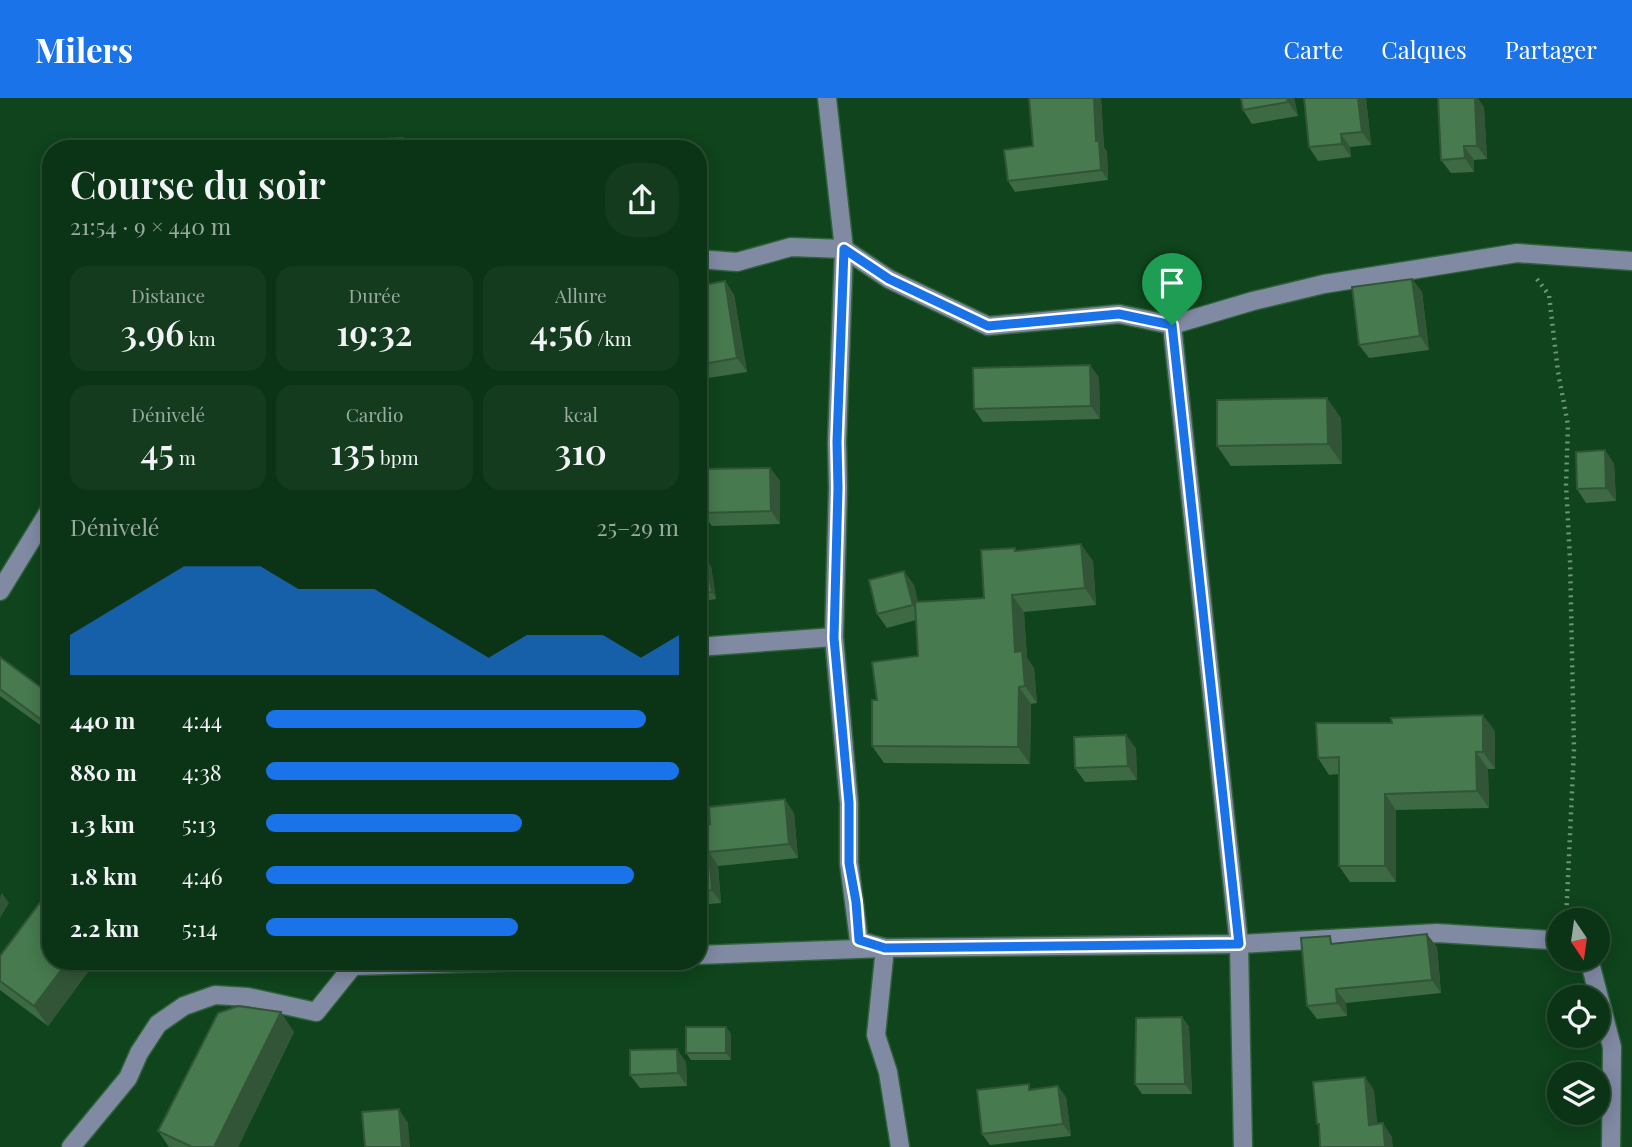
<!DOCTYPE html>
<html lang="fr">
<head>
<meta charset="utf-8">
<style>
	:root { --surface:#0b3315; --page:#143b1e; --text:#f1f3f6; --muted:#9aaaa0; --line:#2b4e34; --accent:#1a73e8 }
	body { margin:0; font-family:"Playfair Display",serif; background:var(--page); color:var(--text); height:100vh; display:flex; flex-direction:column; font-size:26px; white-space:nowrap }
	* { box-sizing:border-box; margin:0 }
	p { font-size:23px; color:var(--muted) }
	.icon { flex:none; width:38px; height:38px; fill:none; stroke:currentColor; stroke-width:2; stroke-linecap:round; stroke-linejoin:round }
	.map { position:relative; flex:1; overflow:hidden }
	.sheet { position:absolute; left:42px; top:42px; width:665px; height:830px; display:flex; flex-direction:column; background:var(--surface); border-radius:28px; box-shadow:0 4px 18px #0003,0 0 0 2px var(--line) }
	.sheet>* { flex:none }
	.needle { width:46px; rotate:167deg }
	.buttons { position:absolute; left:1547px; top:810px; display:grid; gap:14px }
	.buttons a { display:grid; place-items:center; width:63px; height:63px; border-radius:50%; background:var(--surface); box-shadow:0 4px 18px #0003,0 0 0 2px var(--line); font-size:35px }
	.pin { position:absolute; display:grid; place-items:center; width:60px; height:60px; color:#fff; margin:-72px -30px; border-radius:50% 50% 50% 0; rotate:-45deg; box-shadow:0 0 7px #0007 }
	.pin .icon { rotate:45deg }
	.round { display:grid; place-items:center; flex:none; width:74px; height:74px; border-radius:28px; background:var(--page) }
	.overview { display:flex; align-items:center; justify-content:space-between; height:119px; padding:0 28px }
	h1 { font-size:38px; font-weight:600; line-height:52px }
	.stats { display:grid; grid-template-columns:repeat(3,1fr); gap:10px; height:119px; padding:7px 28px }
	.stats div { display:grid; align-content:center; border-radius:18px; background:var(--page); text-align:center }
	.stats b { font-size:35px; font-weight:600 }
	.stats small { font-size:19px; font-weight:400 }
	.stats p { font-size:19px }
	.chart { height:196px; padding:14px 28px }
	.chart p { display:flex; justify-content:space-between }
	.chart svg { width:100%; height:126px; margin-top:7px; fill:var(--accent); opacity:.7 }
	ul { padding:0 28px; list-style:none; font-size:23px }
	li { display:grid; grid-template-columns:112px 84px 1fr; align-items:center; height:52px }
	li i { height:18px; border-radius:9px; background:var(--accent) }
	header { display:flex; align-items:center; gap:42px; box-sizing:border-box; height:98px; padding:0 35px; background:var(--accent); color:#fff }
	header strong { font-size:33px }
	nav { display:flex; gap:38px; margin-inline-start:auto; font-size:24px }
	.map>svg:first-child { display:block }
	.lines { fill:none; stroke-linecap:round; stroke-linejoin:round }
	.minor-casing { stroke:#30613b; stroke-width:21 }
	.path { stroke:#6d9675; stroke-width:4.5; stroke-dasharray:2 5; stroke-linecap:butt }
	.minor { stroke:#808aa3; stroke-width:18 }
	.wall { fill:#3d6943 }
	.shaded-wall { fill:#325537 }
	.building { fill:#477a4e; stroke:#325537; stroke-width:2 }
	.route-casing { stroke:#fff; stroke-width:14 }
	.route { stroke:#1a73e8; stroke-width:9 }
</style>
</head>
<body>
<header>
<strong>Milers</strong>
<nav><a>Carte</a><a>Calques</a><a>Partager</a></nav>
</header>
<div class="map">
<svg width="1632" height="1049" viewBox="0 0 1632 1049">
	<rect width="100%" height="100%" fill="#0f441c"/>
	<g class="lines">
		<g class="minor-casing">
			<g id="minor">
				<path d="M827,0L844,151L837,344L838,390L834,539L849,705V765L859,843L885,850L876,937L888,974L900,1049"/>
				<path d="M698,161L737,164L791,149L844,151L889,181L988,228L1119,216L1172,227L1253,203L1324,186L1517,155L1632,163"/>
				<path d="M1172,227L1239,846L1243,1049"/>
				<path d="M0,493L51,410"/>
				<path d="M698,549L834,539"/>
				<path d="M698,857L885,850L1239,846L1437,835L1550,842L1559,847"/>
				<path d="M1589,861L1612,949L1611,1049"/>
				<path d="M353,868L528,863"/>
				<path d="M71,1049L128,980L139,955L158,926L184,908L215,897L248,899L316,914L353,868"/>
			</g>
		</g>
		<path class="path" d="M1537,181L1549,197L1558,274L1568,327L1566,387L1570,461L1574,651L1566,822"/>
		<use href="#minor" class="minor"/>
	</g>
	<g class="wall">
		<path d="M1029,0H1101L1104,49L1107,54L1108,82L1015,94L1008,83L1033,48Z"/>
		<path d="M1294,0L1298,18L1252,26L1243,12Z"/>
		<path d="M1366,0L1371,47L1350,49L1351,59L1318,63L1309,49Z"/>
		<path d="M1484,9L1487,61L1474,62V74L1451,75L1441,62Z"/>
		<path d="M1412,181L1422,194L1429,252L1369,260L1359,247Z"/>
		<path d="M725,183L734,197L747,274L702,281L698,276V188Z"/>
		<path d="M1090,267L1099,280L1100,321L983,324L974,311Z"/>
		<path d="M1341,320L1342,366L1231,368L1217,348Z"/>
		<path d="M1605,352L1614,366L1616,403L1586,405L1577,391Z"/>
		<path d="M770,370L780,383V426L712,428L702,415Z"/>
		<path d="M1016,452L1093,463L1096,507L1024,514L1027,560L1034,570L1037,605L1031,606L1030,666L884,665L872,648L877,602L918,558L916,522L887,530L877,516L914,487L918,504L984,500Z"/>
		<path d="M698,462L711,468L716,501L698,504Z"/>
		<path d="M0,559L51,597V635L0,598Z"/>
		<path d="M1495,633V671H1488L1489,710L1396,712V784H1350L1339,768V676L1329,677L1318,660Z"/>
		<path d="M1126,637L1136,651L1137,682L1085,684L1075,670Z"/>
		<path d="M794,715L798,760L718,768L721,805L698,807V727Z"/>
		<path d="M1336,846L1437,849L1441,895L1346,905L1347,918L1317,921L1307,908Z"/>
		<path d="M0,858L51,863H96L48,928L0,892Z"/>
		<path d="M1182,919L1189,929L1192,996H1142L1135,986Z"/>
		<path d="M726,929L731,936V962H691L686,955Z"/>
		<path d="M294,934L238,1049H169L158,1033Z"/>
		<path d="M686,964L687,988L640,990L630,977Z"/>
		<path d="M1032,992L1066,999L1071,1038L990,1047L982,1036Z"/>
	</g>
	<g class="shaded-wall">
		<path d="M1094,0H1101L1104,49L1107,54L1108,82L1101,72L1096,43Z"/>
		<path d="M1287,0H1294L1298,18L1288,4Z"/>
		<path d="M1358,0H1366L1371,47L1362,34Z"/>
		<path d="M1475,0H1478L1484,9L1487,61L1477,48Z"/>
		<path d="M1341,36L1350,49L1351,59L1342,46Z"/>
		<path d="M403,40L411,51H403Z"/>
		<path d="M1464,48L1474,62V74L1465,60Z"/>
		<path d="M1412,181L1422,194L1429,252L1420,238Z"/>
		<path d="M725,183L734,197L747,274L737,260Z"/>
		<path d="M1090,267L1099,280L1100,321L1091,308Z"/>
		<path d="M1327,300L1341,320L1342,366L1328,346Z"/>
		<path d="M1605,352L1614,366L1616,403L1606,390Z"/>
		<path d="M770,370L780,383V426L771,413Z"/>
		<path d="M1081,446L1093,463L1096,507L1085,490Z"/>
		<path d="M706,461L711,468L716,501L712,494Z"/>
		<path d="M904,473L914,487L922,521L913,507Z"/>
		<path d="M1012,497L1024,514L1027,560L1034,570L1037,605L1025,588L1015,554Z"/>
		<path d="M1019,589L1031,606L1030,666L1018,649Z"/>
		<path d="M1483,617L1495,633V671L1483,654Z"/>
		<path d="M1126,637L1136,651L1137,682L1128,668Z"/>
		<path d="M1476,654L1488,671L1489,710L1477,693Z"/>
		<path d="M1385,696L1396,712V784L1385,768Z"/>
		<path d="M785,701L794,715L798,760L789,746Z"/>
		<path d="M709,754L718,768L721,805L712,792Z"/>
		<path d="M2,795L9,805L0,820V799Z"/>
		<path d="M1427,836L1437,849L1441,895L1432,882Z"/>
		<path d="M68,863H96L48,928L34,908Z"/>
		<path d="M1336,891L1346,905L1347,918L1337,905Z"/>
		<path d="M281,914L294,934L238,1049H214Z"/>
		<path d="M1182,919L1189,929L1192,996L1185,986Z"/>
		<path d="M726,929L731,936V962L726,955Z"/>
		<path d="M677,951L686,964L687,988L678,975Z"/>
		<path d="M1365,979L1374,992L1379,1040L1369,1027Z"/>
		<path d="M1058,988L1066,999L1071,1038L1063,1026Z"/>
		<path d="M399,1011L408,1025L410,1049H402Z"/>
		<path d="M1383,1025L1392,1039L1393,1049H1385Z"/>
	</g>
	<g class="building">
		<path d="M1029,0H1094L1096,43H1099L1101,72L1008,83L1004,52L1033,48Z"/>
		<path d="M1241,0H1287L1288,4L1243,12Z"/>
		<path d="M1304,0H1358L1362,34L1341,36L1342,46L1309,49Z"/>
		<path d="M1438,0H1475L1477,48H1464L1465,60L1441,62Z"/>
		<path d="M403,40V51H324V44Z"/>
		<path d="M1412,181L1420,238L1359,247L1352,189Z"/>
		<path d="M725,183L737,260L698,267V188Z"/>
		<path d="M1090,267L1091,308L974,311L973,270Z"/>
		<path d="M1327,300L1328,346L1217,348V302Z"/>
		<path d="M1605,352L1606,390L1577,391L1576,354Z"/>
		<path d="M770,370L771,413L702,415L701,371Z"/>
		<path d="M1081,446L1085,490L1012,497L1015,554L1022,553L1025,588L1019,589L1018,649L872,648V602H877L872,564L918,558L915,504L984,500L981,452L1015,450V453Z"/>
		<path d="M706,461L712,494L698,496V462Z"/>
		<path d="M904,473L913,507L877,516L869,482Z"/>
		<path d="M0,559L51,597V629L0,591Z"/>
		<path d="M1483,617V654H1476L1477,693L1385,696V768H1339V659L1318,660L1316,625H1392L1391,620Z"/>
		<path d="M1126,637L1128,668L1075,670L1074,639Z"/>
		<path d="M785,701L789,746L709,754L712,792L698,793V727L710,726L709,709Z"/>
		<path d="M48,794L51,795V863H68L34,908L0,883V858Z"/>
		<path d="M1427,836L1432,882L1336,891L1337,905L1307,908L1301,840L1330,838L1331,846Z"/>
		<path d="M238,908L281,914L214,1049H192L158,1033L218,915Z"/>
		<path d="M1182,919L1185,986H1135L1136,920Z"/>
		<rect x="686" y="929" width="40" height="26"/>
		<path d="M677,951L678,975L630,977V952Z"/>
		<path d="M1365,979L1369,1027L1383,1025L1385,1049H1320L1319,1026H1317L1313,984Z"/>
		<path d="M1029,986V992L1058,988L1063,1026L982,1036L977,992Z"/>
		<path d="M399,1011L402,1049H365L362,1014Z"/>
	</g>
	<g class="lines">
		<g class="route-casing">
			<path id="route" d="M844,151L889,181L988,228L1119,216L1172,227L1239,846L885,850L859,842L856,804L849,765V705L834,540L838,390L837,344Z"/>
		</g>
		<use href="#route" class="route"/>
	</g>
</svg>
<div class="buttons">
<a><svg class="needle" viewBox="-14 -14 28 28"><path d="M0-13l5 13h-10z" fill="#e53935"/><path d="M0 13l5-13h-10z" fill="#9aaaa0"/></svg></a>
<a><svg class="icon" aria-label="locate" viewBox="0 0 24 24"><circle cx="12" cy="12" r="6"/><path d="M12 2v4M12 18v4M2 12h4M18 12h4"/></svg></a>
<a><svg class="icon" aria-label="layers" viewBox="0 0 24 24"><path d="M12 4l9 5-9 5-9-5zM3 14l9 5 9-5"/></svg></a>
</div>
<div class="pin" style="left:1172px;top:227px;background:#1e9e55"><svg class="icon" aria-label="arrive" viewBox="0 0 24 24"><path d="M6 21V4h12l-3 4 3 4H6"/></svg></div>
<section class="sheet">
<div class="overview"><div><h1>Course du soir</h1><p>21:54 · 9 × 440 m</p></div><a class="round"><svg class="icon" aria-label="share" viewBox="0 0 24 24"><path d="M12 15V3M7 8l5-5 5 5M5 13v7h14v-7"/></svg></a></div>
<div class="stats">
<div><p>Distance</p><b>3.96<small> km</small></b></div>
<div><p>Durée</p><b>19:32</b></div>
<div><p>Allure</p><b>4:56<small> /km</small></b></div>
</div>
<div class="stats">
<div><p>Dénivelé</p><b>45<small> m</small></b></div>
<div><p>Cardio</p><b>135<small> bpm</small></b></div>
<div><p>kcal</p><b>310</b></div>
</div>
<div class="chart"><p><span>Dénivelé</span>25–29 m</p>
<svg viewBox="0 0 160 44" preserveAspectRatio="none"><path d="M0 44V30L10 22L20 14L30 6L40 6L50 6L60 14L70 14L80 14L90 22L100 30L110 38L120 30L130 30L140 30L150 38L160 30V44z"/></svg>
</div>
<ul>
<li><b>440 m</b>4:44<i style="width:92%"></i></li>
<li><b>880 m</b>4:38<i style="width:100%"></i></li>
<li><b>1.3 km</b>5:13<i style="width:62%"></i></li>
<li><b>1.8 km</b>4:46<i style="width:89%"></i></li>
<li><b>2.2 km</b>5:14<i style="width:61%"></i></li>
</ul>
</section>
</div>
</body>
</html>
